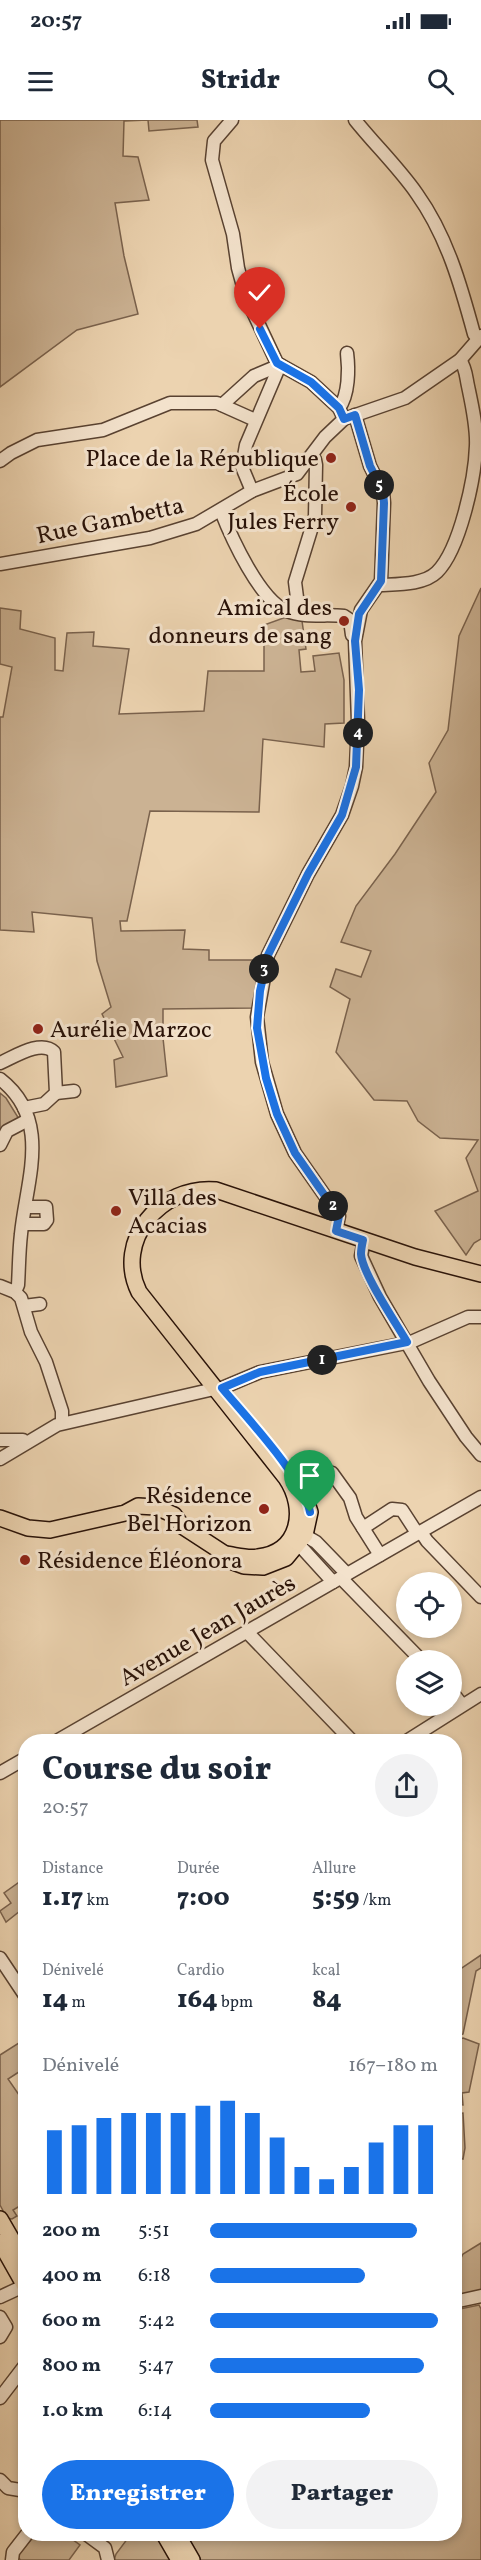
<!DOCTYPE html>
<html lang="fr">
<head>
<meta charset="utf-8">
<style>
	:root { --surface:#fff; --page:#f2f2f3; --text:#1f2937; --muted:#747a83; --accent:#1a73e8 }
	body { margin:0; font-family:Vollkorn,serif; background:var(--page); color:var(--text); height:100vh; display:flex; flex-direction:column; font-size:22px; white-space:nowrap }
	* { box-sizing:border-box; margin:0 }
	p { font-size:20px; color:var(--muted) }
	.icon { flex:none; width:33px; height:33px; fill:none; stroke:currentColor; stroke-width:2; stroke-linecap:round; stroke-linejoin:round }
	.map { position:relative; flex:1; overflow:hidden }
	.sheet { position:absolute; left:18px; top:1614px; width:444px; height:807px; display:flex; flex-direction:column; background:var(--surface); border-radius:24px; box-shadow:0 3px 9px #0003 }
	.sheet>* { flex:none }
	.fabs { position:absolute; left:396px; top:1452px; display:grid; gap:12px }
	.fabs a { display:grid; place-items:center; width:66px; height:66px; border-radius:50%; background:var(--surface); box-shadow:0 3px 9px #0003; font-size:30px }
	.pin { position:absolute; display:grid; place-items:center; width:51px; height:51px; color:#fff; margin:-62px -26px; border-radius:50% 50% 50% 0; rotate:-45deg; box-shadow:0 0 6px #0007 }
	.pin .icon { rotate:45deg }
	.km { position:absolute; width:30px; height:30px; margin:-15px; border-radius:50%; background:#222; color:#fff; font-size:16px; line-height:30px; text-align:center }
	.round { display:grid; place-items:center; flex:none; width:63px; height:63px; border-radius:32px; background:var(--page) }
	.overview { display:flex; align-items:center; justify-content:space-between; height:102px; padding:0 24px }
	h1 { font-size:33px; font-weight:800; line-height:45px }
	.stats { display:grid; grid-template-columns:repeat(3,1fr); gap:9px; height:102px; padding:6px 24px }
	.stats div { display:grid; align-content:center }
	.stats b { font-size:26px; font-weight:800 }
	.stats small { font-size:16px; font-weight:400 }
	.stats p { font-size:16px }
	.chart { height:168px; padding:12px 24px }
	.chart p { display:flex; justify-content:space-between }
	.chart svg { width:100%; height:108px; margin-top:6px; stroke:var(--accent); stroke-width:6 }
	.cta { display:flex; gap:12px; margin-top:auto; padding:12px 24px }
	.cta a { flex:1; height:69px; border-radius:36px; background:var(--accent); color:#fff; font-size:24px; font-weight:800; line-height:69px; text-align:center }
	.cta a+a { background:var(--page); color:var(--text) }
	ul { padding:0 24px; list-style:none; font-size:20px }
	li { display:grid; grid-template-columns:96px 72px 1fr; align-items:center; height:45px }
	li i { height:15px; border-radius:8px; background:var(--accent) }
	.status { display:flex; justify-content:space-between; align-items:center; height:42px; padding:0 30px; background:var(--surface); direction:ltr }
	.status svg { height:16px; fill:currentColor }
	header { display:flex; justify-content:space-between; align-items:center; height:78px; padding:0 24px; background:var(--surface); font-size:27px; font-weight:800 }
	.map>svg:first-child { display:block }
	.green { fill:#cbb293; stroke:#7a624d; stroke-width:1.5 }
	.lines { fill:none; stroke-linecap:round; stroke-linejoin:round }
	.minor-casing { stroke:#594231; stroke-width:15 }
	.major-casing { stroke:#281107; stroke-width:18 }
	.minor { stroke:#f3e2cc; stroke-width:12 }
	.major { stroke:#ecd3b0; stroke-width:15 }
	.route-casing { stroke:#fff; stroke-width:12 }
	.route { stroke:#1a73e8; stroke-width:8 }
	.poi-dot { fill:#8f2418; stroke:#f3e2cc; stroke-width:2 }
	.labels { text-anchor:middle; stroke-width:6; stroke-linejoin:round; paint-order:stroke }
	.poi-label { font-size:24px; fill:#281107; stroke:#f3e2cc; text-anchor:end }
	.street-label { font-size:24px; fill:#281107; stroke:#f3e2cc }
</style>
</head>
<body>
<div class="status"><b>20:57</b><svg viewBox="0 0 49 12"><path d="M0 12V9h3v3zM5 12V6h3v6zM10 12V3h3v9zM15 12V0h3v12zM26 1h20v11H26zM47 4h2v5h-2z"/></svg></div>
<header><svg class="icon" aria-label="menu" viewBox="0 0 24 24"><path d="M4 6h16M4 12h16M4 18h16"/></svg>Stridr<svg class="icon" aria-label="search" viewBox="0 0 24 24"><circle cx="10" cy="10" r="6"/><path d="M15 15l6 6"/></svg></header>
<div class="map">
<svg width="481" height="2440" viewBox="0 0 481 2440">
	<rect width="100%" height="100%" fill="#ecd3b0"/>
	<filter id="stains"><feTurbulence type="fractalNoise" baseFrequency=".00333" numOctaves="4"/><feColorMatrix values="0 0 0 0 .2 0 0 0 0 .09 0 0 0 0 .02 0 0 0 .5 -.17"/></filter>
	<radialGradient id="worn" r=".72"><stop offset=".6" stop-color="#630" stop-opacity="0"/><stop offset="1" stop-color="#630" stop-opacity=".3"/></radialGradient>
	<g class="green">
		<path d="M0,0H197L198,7L149,11L148,0L124,1L123,36L138,37L149,80L115,83L124,136L138,194L77,210L0,267Z"/>
		<path d="M481,468V1119L474,1123L466,1135L435,1091L478,1071L466,1038L478,1020L440,1018L418,1001L407,981L374,980L336,932L350,879L330,867L336,849L361,857L371,831L341,822L356,786L395,734L436,672L429,643L448,610L459,516Z"/>
		<path d="M0,488L21,491L20,509L55,518V550L63,551L67,513L94,512L93,526L129,529L119,594L204,591L208,551H264V505L289,496L302,501L306,529L299,530L301,552L315,551L313,536L339,533L344,560V603L325,604L324,627L263,619L259,692L150,691L127,801H120L121,811L185,810L183,829L209,830V840H253V847H260L253,888L163,889V918L167,956L116,967L114,940L123,937L102,894L111,887L97,841L92,798L32,792L34,812L0,810V597H3L12,547L0,544Z"/>
		<path d="M0,973L6,978L19,999L0,1010Z"/>
		<path d="M25,1758V1787L6,1802L0,1791L11,1783L4,1773Z"/>
		<path d="M481,1835V1848L476,1851L463,1914L455,1917V1872L459,1850Z"/>
		<path d="M463,1918L479,1924L469,1972L462,1973L463,1985L455,1984V1921Z"/>
		<path d="M25,1919V1948L8,1959L26,1985L25,2091L23,2093L18,2087L13,2090L17,2096L12,2099L7,2098L0,2085V1935Z"/>
		<path d="M463,1993L465,2028L463,2039L455,2037L454,1994Z"/>
		<path d="M481,2123V2170L455,2176V2145L459,2142L463,2134Z"/>
		<path d="M479,2185L481,2189V2440H201L186,2414H454L455,2190Z"/>
		<path d="M35,2414H65L80,2425L69,2440H21L17,2437Z"/>
		<path d="M131,2414H156L171,2440H114L116,2434Z"/>
	</g>
	<g class="lines">
		<g class="minor-casing">
			<g id="minor">
				<path d="M232,0L214,21L212,40L233,114L238,148L246,177L277,243L311,262L339,288L344,299"/>
				<path d="M355,0C375,25 399,48 417,74C447,116 461,166 474,214L478,219"/>
				<path d="M222,285L254,256L280,245"/>
				<path d="M339,288C349,275 349,249 347,233"/>
				<path d="M0,341L11,333L37,320L103,310L170,283H217L255,300"/>
				<path d="M252,371L242,347L246,325L280,245"/>
				<path d="M221,391C231,417 260,481 287,491C304,498 327,494 344,496L350,500L352,515"/>
				<path d="M0,444L150,418L196,404L252,371L297,354L325,317L344,299L405,278L460,240L481,216"/>
				<path d="M380,465C397,464 424,465 437,452C460,429 475,358 476,326C477,307 472,285 468,266C466,257 466,248 460,240"/>
				<path d="M299,493L295,462L315,397L316,345L315,340L310,337"/>
				<path d="M0,943C14,937 41,919 54,932L56,973L44,984L24,988"/>
				<path d="M0,959C53,1000 26,1061 21,1114C19,1131 19,1149 18,1165L15,1172"/>
				<path d="M56,973L74,971"/>
				<path d="M0,1025L7,1011L28,1000"/>
				<path d="M23,1104H44L47,1100L46,1087H26"/>
				<path d="M336,1111L339,1096L295,1033L277,994L262,942L257,897L268,835L308,754L342,695L352,666L356,647L358,602L355,521L361,490L381,461L384,383L383,372L370,346L355,295"/>
				<path d="M364,1120L361,1136L380,1177L429,1261L466,1317L481,1335"/>
				<path d="M0,1166L15,1172L21,1178L31,1212L46,1242L62,1291V1303"/>
				<path d="M24,1186L40,1184"/>
				<path d="M222,1268L260,1252L411,1222L468,1197H481"/>
				<path d="M0,1320H23L26,1323"/>
				<path d="M0,1339L57,1305L214,1269"/>
				<path d="M332,1353L350,1378L356,1397L380,1435"/>
				<path d="M363,1408L392,1389L402,1390L415,1410L423,1415L427,1421L481,1477"/>
				<path d="M299,1412L316,1422L347,1454"/>
				<path d="M292,1417L333,1462"/>
				<path d="M341,1458L421,1540"/>
				<path d="M247,1512L353,1622"/>
				<path d="M452,1572L462,1585"/>
				<path d="M55,1622L481,1377"/>
				<path d="M405,1622L481,1574"/>
				<path d="M0,1653L26,1638"/>
				<path d="M0,1838L26,1877"/>
				<path d="M0,2177L26,2165"/>
				<path d="M454,2182L481,2176"/>
				<path d="M0,2197L6,2207L0,2217"/>
				<path d="M0,2278L26,2244"/>
				<path d="M0,2360L8,2368L26,2371"/>
				<path d="M86,2414L105,2428L108,2440"/>
				<path d="M12,2440L13,2432L27,2414"/>
			</g>
		</g>
		<g class="major-casing">
			<g id="major">
				<path d="M0,1398L28,1408L50,1410L125,1393L138,1386L156,1387L174,1395L182,1406L225,1434L233,1442L244,1446L263,1447L286,1438L305,1415L310,1392L303,1371"/>
				<path d="M225,1434C235,1435 247,1439 258,1437C300,1432 307,1389 286,1358L139,1172C114,1121 160,1065 216,1070L415,1137L481,1154"/>
				<path d="M0,2099L26,2144"/>
				<path d="M0,2122L26,2168"/>
				<path d="M164,2414L179,2440"/>
				<path d="M177,2414L192,2440"/>
			</g>
		</g>
		<use href="#minor" class="minor"/>
		<use href="#major" class="major"/>
	</g>
	<g class="lines">
		<g class="route-casing">
			<path id="route" d="M260,209L277,243L311,262L339,288L344,299L355,295L370,346L383,372L384,383L381,461L359,494L355,521L359,570L356,647L342,695L308,754L268,835L260,871L257,908L266,958L277,994L295,1033L339,1096L336,1111L363,1120C362,1125 361,1129 361,1134C362,1153 396,1203 407,1222L260,1252L222,1268C246,1297 304,1358 310,1392"/>
		</g>
		<use href="#route" class="route"/>
	</g>
	<g class="poi-dot">
		<circle cx="331" cy="338" r="6"/>
		<circle cx="351" cy="387" r="6"/>
		<circle cx="344" cy="501" r="6"/>
		<circle cx="38" cy="909" r="6"/>
		<circle cx="116" cy="1091" r="6"/>
		<circle cx="264" cy="1389" r="6"/>
		<circle cx="25" cy="1440" r="6"/>
	</g>
	<g class="labels">
		<g class="poi-label">
			<text x="319" y="346">Place de la République</text>
			<text x="339" y="381">École<tspan x="339" dy="28">Jules Ferry</tspan></text>
			<text x="332" y="495">Amical des<tspan x="332" dy="28">donneurs de sang</tspan></text>
			<text x="50" y="917" text-anchor="start">Aurélie Marzoc</text>
			<text x="128" y="1085" text-anchor="start">Villa des<tspan x="128" dy="28">Acacias</tspan></text>
			<text x="252" y="1383">Résidence<tspan x="252" dy="28">Bel Horizon</tspan></text>
			<text x="37" y="1448" text-anchor="start">Résidence Éléonora</text>
		</g>
		<g class="street-label">
			<text transform="translate(110 400) rotate(-12)" y="8">Rue Gambetta</text>
			<text transform="translate(207 1510) rotate(-30)" y="8">Avenue Jean Jaurès</text>
		</g>
	</g>
	<rect width="100%" height="100%" filter="url(#stains)"/>
	<rect width="100%" height="100%" fill="url(#worn)"/>
</svg>
<div class="fabs">
<a><svg class="icon" aria-label="locate" viewBox="0 0 24 24"><circle cx="12" cy="12" r="6"/><path d="M12 2v4M12 18v4M2 12h4M18 12h4"/></svg></a>
<a><svg class="icon" aria-label="layers" viewBox="0 0 24 24"><path d="M12 4l9 5-9 5-9-5zM3 14l9 5 9-5"/></svg></a>
</div>
<div class="pin" style="left:310px;top:1392px;background:#1e9e55"><svg class="icon" aria-label="arrive" viewBox="0 0 24 24"><path d="M6 21V4h12l-3 4 3 4H6"/></svg></div>
<div class="pin" style="left:260px;top:209px;background:#d93025"><svg class="icon" aria-label="check" viewBox="0 0 24 24"><path d="M5 12l5 5 9-10"/></svg></div>
<b class="km" style="left:322px;top:1240px">1</b>
<b class="km" style="left:333px;top:1086px">2</b>
<b class="km" style="left:264px;top:849px">3</b>
<b class="km" style="left:358px;top:613px">4</b>
<b class="km" style="left:379px;top:365px">5</b>
<section class="sheet">
<div class="overview"><div><h1>Course du soir</h1><p>20:57</p></div><a class="round"><svg class="icon" aria-label="share" viewBox="0 0 24 24"><path d="M12 15V3M7 8l5-5 5 5M5 13v7h14v-7"/></svg></a></div>
<div class="stats">
<div><p>Distance</p><b>1.17<small> km</small></b></div>
<div><p>Durée</p><b>7:00</b></div>
<div><p>Allure</p><b>5:59<small> /km</small></b></div>
</div>
<div class="stats">
<div><p>Dénivelé</p><b>14<small> m</small></b></div>
<div><p>Cardio</p><b>164<small> bpm</small></b></div>
<div><p>kcal</p><b>84</b></div>
</div>
<div class="chart"><p><span>Dénivelé</span>167–180 m</p>
<svg viewBox="0 0 160 44" preserveAspectRatio="none"><path d="M5 44V18M15 44V16M25 44V13M35 44V11M45 44V11M55 44V11M65 44V8M75 44V6M85 44V11M95 44V21M105 44V33M115 44V38M125 44V33M135 44V23M145 44V16M155 44V16"/></svg>
</div>
<ul>
<li><b>200 m</b>5:51<i style="width:91%"></i></li>
<li><b>400 m</b>6:18<i style="width:68%"></i></li>
<li><b>600 m</b>5:42<i style="width:100%"></i></li>
<li><b>800 m</b>5:47<i style="width:94%"></i></li>
<li><b>1.0 km</b>6:14<i style="width:70%"></i></li>
</ul>
<div class="cta"><a>Enregistrer</a><a>Partager</a></div>
</section>
</div>
</body>
</html>
